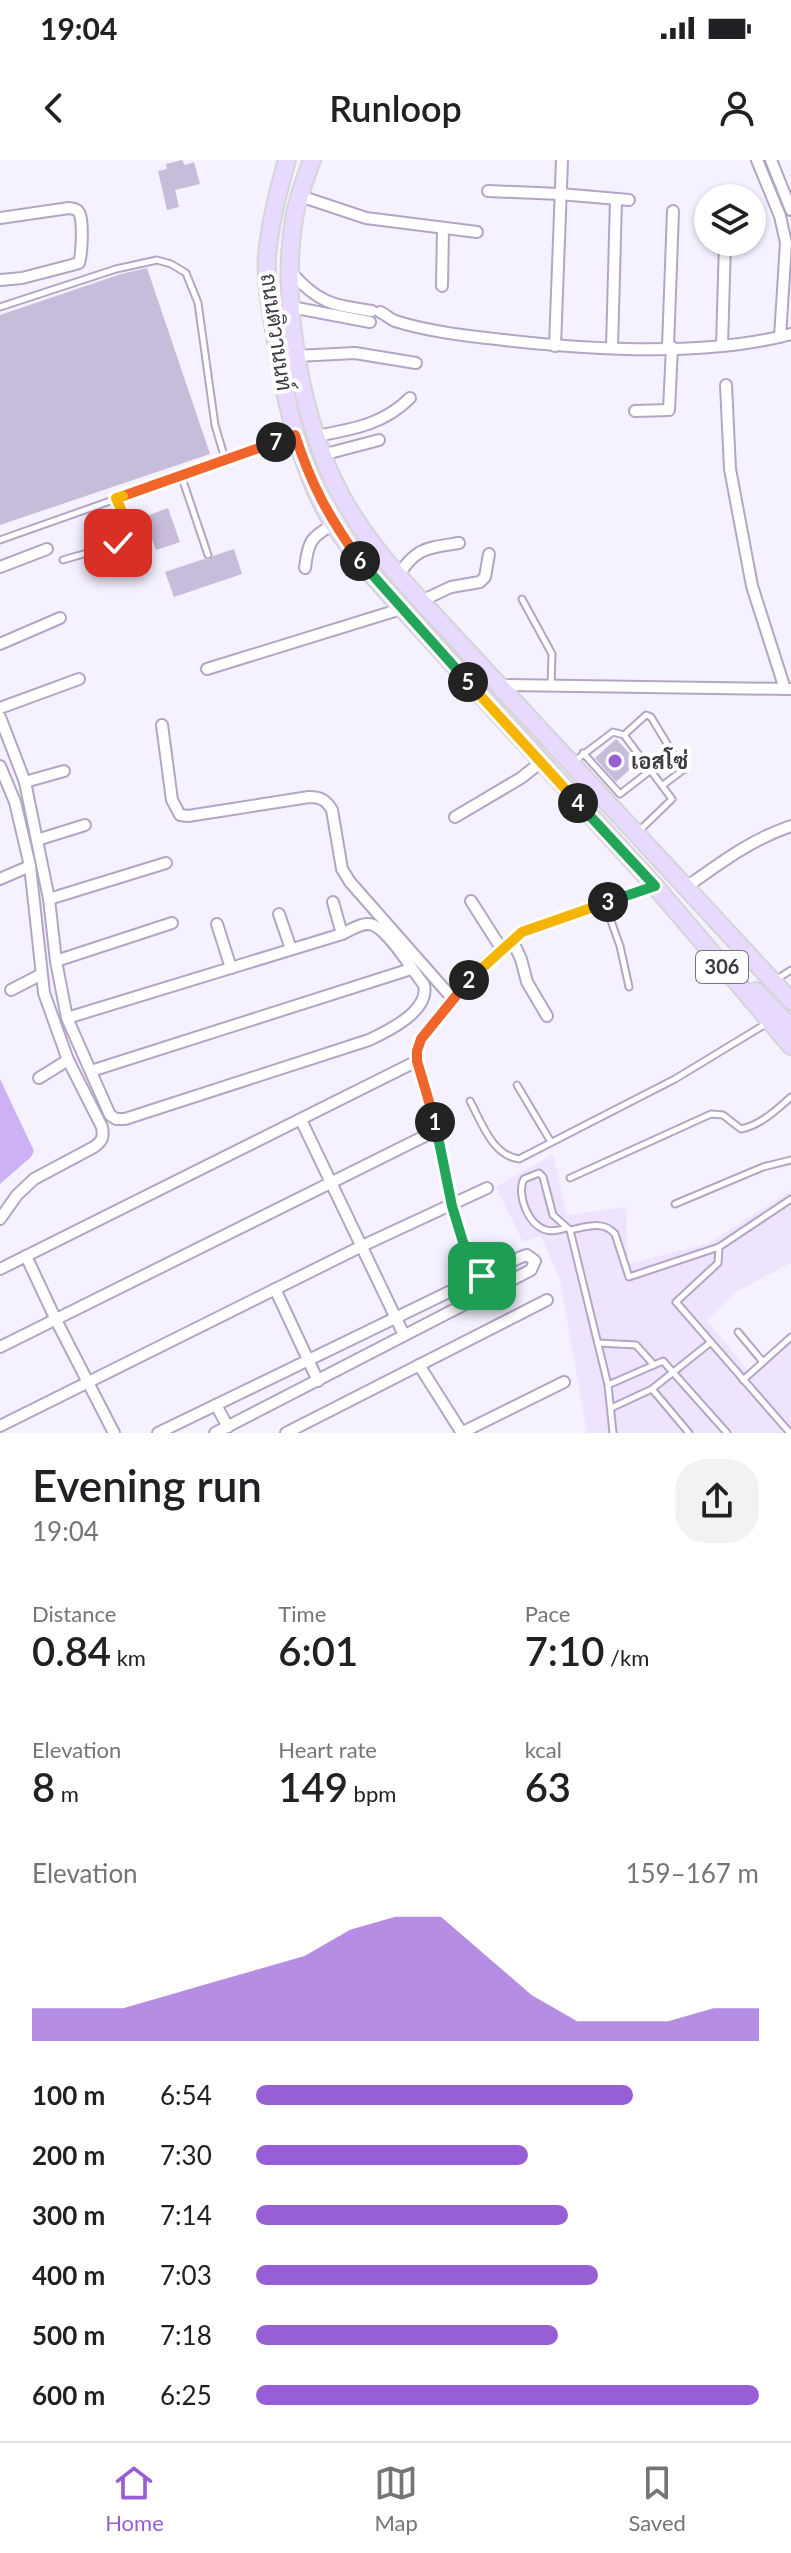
<!DOCTYPE html>
<html lang="en">
<head>
<meta charset="utf-8">
<style>
	:root { --surface:#fff; --page:#f2f2f2; --text:#202124; --muted:#757577; --line:#e0e0e0; --accent:#975ed6 }
	body { margin:0; font-family:Lato,Sarabun,sans-serif; background:var(--page); color:var(--text); height:100vh; display:flex; flex-direction:column; font-size:30px; white-space:nowrap }
	* { box-sizing:border-box; margin:0 }
	p { font-size:26px; color:var(--muted) }
	.icon { flex:none; width:44px; height:44px; fill:none; stroke:currentColor; stroke-width:2; stroke-linecap:round; stroke-linejoin:round }
	.map { position:relative; height:1273px; overflow:hidden }
	.sheet { display:flex; flex-direction:column; background:var(--surface); flex:1 }
	.sheet>* { flex:none }
	.controls { position:absolute; left:694px; top:24px; display:grid; gap:16px }
	.controls a { display:grid; place-items:center; width:72px; height:72px; border-radius:50%; background:var(--surface); box-shadow:0 2px 6px #0004; font-size:40px }
	.pin { position:absolute; display:grid; place-items:center; width:68px; height:68px; color:#fff; margin:-34px; border-radius:16px; box-shadow:0 4px 12px #0006 }
	.km { position:absolute; width:40px; height:40px; margin:-20px; border-radius:50%; background:#222; color:#fff; font-size:22px; line-height:40px; text-align:center }
	.round { display:grid; place-items:center; flex:none; width:84px; height:84px; border-radius:32px; background:var(--page) }
	.summary { display:flex; align-items:center; justify-content:space-between; height:136px; padding:0 32px }
	h1 { font-size:44px; font-weight:600; line-height:60px }
	.stats { display:grid; grid-template-columns:repeat(3,1fr); gap:12px; height:136px; padding:8px 32px }
	.stats div { display:grid; align-content:center }
	.stats b { font-size:40px; font-weight:600 }
	.stats small { font-size:22px; font-weight:400 }
	.stats p { font-size:22px }
	.chart { height:224px; padding:16px 32px }
	.chart p { display:flex; justify-content:space-between }
	.chart svg { width:100%; height:144px; margin-top:8px; fill:var(--accent); opacity:.7 }
	ul { padding:0 32px; list-style:none; font-size:26px }
	li { display:grid; grid-template-columns:128px 96px 1fr; align-items:center; height:60px }
	li i { height:20px; border-radius:10px; background:var(--accent) }
	.status { display:flex; justify-content:space-between; align-items:center; height:56px; padding:0 40px; background:var(--surface); direction:ltr }
	.status svg { height:22px; fill:currentColor }
	header { display:flex; justify-content:space-between; align-items:center; height:104px; padding:0 32px; background:var(--surface); font-size:36px; font-weight:600 }
	.dock { display:flex; justify-content:space-around; align-items:center; height:112px; border-top:2px solid var(--line); background:var(--surface); font-size:22px; color:var(--muted) }
	.dock a { display:grid; justify-items:center; gap:4px }
	.dock .on { color:var(--accent) }
	.map>svg:first-child { display:block }
	.built { fill:#eee4fd }
	.water { fill:#ceb1f5 }
	.building { fill:#c8bcdb }
	.lines { fill:none; stroke-linecap:round; stroke-linejoin:round }
	.service-casing { stroke:#b3a6c5; stroke-width:9 }
	.minor-casing { stroke:#b3a6c5; stroke-width:14 }
	.primary-casing { stroke:#d5d4d6; stroke-width:20 }
	.service { stroke:#fff; stroke-width:5 }
	.minor { stroke:#fff; stroke-width:10 }
	.primary { stroke:#e8d9fe; stroke-width:16 }
	.split-1-casing { stroke:#fff; stroke-width:16 }
	.split-2-casing { stroke:#fff; stroke-width:16 }
	.split-3-casing { stroke:#fff; stroke-width:16 }
	.split-4-casing { stroke:#fff; stroke-width:16 }
	.split-5-casing { stroke:#fff; stroke-width:16 }
	.split-6-casing { stroke:#fff; stroke-width:16 }
	.split-7-casing { stroke:#fff; stroke-width:16 }
	.split-8-casing { stroke:#fff; stroke-width:16 }
	.split-9-casing { stroke:#fff; stroke-width:16 }
	.split-1 { stroke:#22a559; stroke-width:10 }
	.split-2 { stroke:#f0652b; stroke-width:10 }
	.split-3 { stroke:#f5b400; stroke-width:10 }
	.split-4 { stroke:#22a559; stroke-width:10 }
	.split-5 { stroke:#f5b400; stroke-width:10 }
	.split-6 { stroke:#22a559; stroke-width:10 }
	.split-7 { stroke:#f0652b; stroke-width:10 }
	.split-8 { stroke:#f0652b; stroke-width:10 }
	.split-9 { stroke:#f5b400; stroke-width:10 }
	.poi-dot { fill:#975ed6; stroke:#fff; stroke-width:3 }
	.labels { text-anchor:middle; stroke-width:8; stroke-linejoin:round; paint-order:stroke }
	.shield { fill:#fff; stroke:#79757e; stroke-width:2 }
	.shield-label { font-size:20px; font-weight:bold; fill:#3f3a46 }
	.street-label { font-size:22px; fill:#3f3a46; stroke:#fff }
	.poi-label { font-size:22px; font-weight:bold; fill:#3f3a46; stroke:#fff; text-anchor:start }
</style>
</head>
<body>
<div class="status"><b>19:04</b><svg viewBox="0 0 49 12"><path d="M0 12V9h3v3zM5 12V6h3v6zM10 12V3h3v9zM15 12V0h3v12zM26 1h20v11H26zM47 4h2v5h-2z"/></svg></div>
<header><svg class="icon" aria-label="back" viewBox="0 0 24 24"><path d="M15 5l-7 7 7 7"/></svg>Runloop<svg class="icon" aria-label="person" viewBox="0 0 24 24"><circle cx="12" cy="8" r="4"/><path d="M4 21q1-7 8-7t8 7"/></svg></header>
<div class="map">
<svg width="791" height="1273" viewBox="0 0 791 1273">
	<rect width="100%" height="100%" fill="#f6f1ff"/>
	<path class="built" d="M553,994L567,1055L626,1047L628,1104L709,1083L791,1031V1103L737,1131L707,1160L750,1213L791,1172V1273H587L560,1120L541,1076L523,1082L496,1027Z"/>
	<path class="water" d="M0,919L34,991L31,997L0,1024Z"/>
	<g class="building">
		<path d="M182,0L185,5L194,2L200,24L175,30L179,47L167,50L158,11L167,9L166,4Z"/>
		<path d="M147,108L210,294L0,365V155L121,114Z"/>
		<path d="M168,348L180,382L156,390L144,357Z"/>
		<path d="M234,389L242,414L174,437L165,412L204,399L209,400L213,396Z"/>
		<path d="M616,579L638,602L616,622L595,598Z"/>
	</g>
	<g class="lines">
		<g class="service-casing">
			<g id="service">
				<path d="M0,147L116,109L157,100L171,104L186,113L198,143L215,265L225,299"/>
				<path d="M181,315L208,395"/>
				<path d="M0,380L294,276"/>
				<path d="M63,400C77,395 130,385 128,368C127,359 120,347 116,338"/>
				<path d="M522,439L552,494L551,526"/>
				<path d="M624,575L646,555L651,557L683,610L663,625"/>
				<path d="M583,593L620,634L651,610"/>
				<path d="M572,603L613,572L624,575L672,639L639,671"/>
				<path d="M605,744L620,786L629,827"/>
				<path d="M777,819L791,810"/>
				<path d="M517,925L551,982"/>
				<path d="M470,941C482,963 492,995 519,999L675,919L769,862"/>
				<path d="M570,1018L711,954L723,955L741,969C761,965 776,950 791,937"/>
				<path d="M675,1044L763,1007L791,1000"/>
				<path d="M566,1068C560,1070 553,1072 546,1070C528,1065 516,1034 524,1019L539,1013L543,1017L553,1055L570,1070C586,1067 603,1060 615,1074L629,1117L719,1087L791,1039"/>
				<path d="M570,1070L608,1225L663,1201L727,1273"/>
				<path d="M719,1087L718,1103L676,1142L790,1273"/>
				<path d="M738,1172L763,1202"/>
				<path d="M598,1183L636,1185L654,1205"/>
				<path d="M743,1220L791,1177"/>
				<path d="M608,1225L613,1273"/>
				<path d="M652,1229L689,1273"/>
				<path d="M611,1248L652,1229L711,1182"/>
			</g>
		</g>
		<g class="minor-casing">
			<g id="minor">
				<path d="M757,0L780,56L786,83L780,177"/>
				<path d="M771,0L791,50"/>
				<path d="M488,31L560,34L629,40"/>
				<path d="M300,36L366,58L477,72"/>
				<path d="M0,58L69,48C75,49 78,49 80,55C83,64 82,94 79,103L72,105L22,118L0,120"/>
				<path d="M291,112C318,143 332,145 372,151"/>
				<path d="M442,126L443,69"/>
				<path d="M291,147L370,162"/>
				<path d="M380,152C385,154 390,159 395,161C430,172 468,176 504,180C592,190 706,197 791,174"/>
				<path d="M555,186L562,0"/>
				<path d="M722,186L725,82"/>
				<path d="M668,187L673,51"/>
				<path d="M612,188L616,39"/>
				<path d="M296,196L355,193L416,203"/>
				<path d="M726,225L730,309L752,426L785,529"/>
				<path d="M635,251L669,250L672,187"/>
				<path d="M316,276C352,269 383,265 410,238"/>
				<path d="M322,295L379,280"/>
				<path d="M0,407L47,389"/>
				<path d="M305,408C308,381 311,377 334,364"/>
				<path d="M398,416C416,387 428,388 459,383"/>
				<path d="M421,441L451,427L480,422L485,417L489,394"/>
				<path d="M0,484L60,458"/>
				<path d="M207,509L401,449"/>
				<path d="M500,525L790,529"/>
				<path d="M0,548L79,519"/>
				<path d="M0,557L25,622L49,739L56,801L67,858L110,955L116,959H125L369,880C388,871 430,851 424,825C413,811 389,771 373,765C363,761 351,770 342,774L67,858"/>
				<path d="M162,565L172,640L180,655L188,656L309,637C321,637 326,640 332,650L342,709L350,722L453,839"/>
				<path d="M0,606L15,642L30,706L44,833L68,900L102,967C104,978 102,981 94,987L34,1019L17,1035L0,1059"/>
				<path d="M25,622L64,611"/>
				<path d="M455,657L521,618L541,602"/>
				<path d="M37,680L85,665"/>
				<path d="M0,719L30,706"/>
				<path d="M685,728C720,703 750,680 791,666"/>
				<path d="M49,739L166,703"/>
				<path d="M471,741L501,788"/>
				<path d="M333,742L342,774"/>
				<path d="M279,754L291,789"/>
				<path d="M217,764L231,808"/>
				<path d="M512,780L521,799L527,822L547,856"/>
				<path d="M56,801L172,763"/>
				<path d="M11,830L40,815"/>
				<path d="M91,911L411,809"/>
				<path d="M39,918L68,900"/>
				<path d="M301,960L404,1175"/>
				<path d="M26,1096L56,1160L114,1273"/>
				<path d="M0,1109L417,901"/>
				<path d="M484,1121L463,1082L452,1046L437,970L417,901V891L421,879L478,810L522,772L655,726"/>
				<path d="M275,1129L318,1221"/>
				<path d="M0,1187L437,970"/>
				<path d="M419,1205L462,1273"/>
				<path d="M216,1245L228,1267"/>
				<path d="M0,1266L362,1086L487,1028"/>
				<path d="M158,1273L521,1097L527,1095L535,1101L531,1110L215,1273"/>
				<path d="M286,1273L547,1140"/>
				<path d="M461,1273L564,1222"/>
			</g>
		</g>
		<g class="primary-casing">
			<g id="primary">
				<path d="M287,0C278,31 270,63 267,96C265,121 271,149 275,175C284,235 297,296 325,350C335,368 348,385 359,401L655,726L791,886"/>
				<path d="M312,0C305,19 297,39 294,59C280,145 301,263 343,339C364,377 392,409 421,441L791,841"/>
				<path d="M756,831L791,867"/>
			</g>
		</g>
		<use href="#service" class="service"/>
		<use href="#minor" class="minor"/>
		<use href="#primary" class="primary"/>
	</g>
	<g class="lines">
		<g class="split-1-casing">
			<path id="split-1" d="M435,962L452,1046L463,1082L482,1116"/>
		</g>
		<g class="split-2-casing">
			<path id="split-2" d="M435,962L417,901V891L421,879L469,820"/>
		</g>
		<g class="split-3-casing">
			<path id="split-3" d="M469,820L522,772L608,742"/>
		</g>
		<g class="split-4-casing">
			<path id="split-4" d="M578,643L655,726L608,742"/>
		</g>
		<g class="split-5-casing">
			<path id="split-5" d="M468,522L578,643"/>
		</g>
		<g class="split-6-casing">
			<path id="split-6" d="M360,401L468,522"/>
		</g>
		<g class="split-7-casing">
			<path id="split-7" d="M276,282L295,275C312,327 329,357 360,401"/>
		</g>
		<g class="split-8-casing">
			<path id="split-8" d="M123,336L276,282"/>
		</g>
		<g class="split-9-casing">
			<path id="split-9" d="M118,383C135,371 123,355 116,338L123,336"/>
		</g>
		<use href="#split-1" class="split-1"/>
		<use href="#split-2" class="split-2"/>
		<use href="#split-3" class="split-3"/>
		<use href="#split-4" class="split-4"/>
		<use href="#split-5" class="split-5"/>
		<use href="#split-6" class="split-6"/>
		<use href="#split-7" class="split-7"/>
		<use href="#split-8" class="split-8"/>
		<use href="#split-9" class="split-9"/>
	</g>
	<circle class="poi-dot" cx="615" cy="601" r="8"/>
	<g class="labels">
		<rect class="shield" x="696" y="791" width="52" height="32" rx="6"/>
		<g class="shield-label">
			<text x="722" y="814">306</text>
		</g>
		<g class="street-label">
			<text transform="translate(277 172) rotate(82)" y="8">ถนนติวานนท์</text>
		</g>
		<g class="poi-label">
			<text x="631" y="609">เอสโซ่</text>
		</g>
	</g>
</svg>
<div class="controls">
<a><svg class="icon" aria-label="layers" viewBox="0 0 24 24"><path d="M12 4l9 5-9 5-9-5zM3 14l9 5 9-5"/></svg></a>
</div>
<div class="pin" style="left:482px;top:1116px;background:#1e9e55"><svg class="icon" aria-label="arrive" viewBox="0 0 24 24"><path d="M6 21V4h12l-3 4 3 4H6"/></svg></div>
<div class="pin" style="left:118px;top:383px;background:#d93025"><svg class="icon" aria-label="check" viewBox="0 0 24 24"><path d="M5 12l5 5 9-10"/></svg></div>
<b class="km" style="left:435px;top:962px">1</b>
<b class="km" style="left:469px;top:820px">2</b>
<b class="km" style="left:608px;top:742px">3</b>
<b class="km" style="left:578px;top:643px">4</b>
<b class="km" style="left:468px;top:522px">5</b>
<b class="km" style="left:360px;top:401px">6</b>
<b class="km" style="left:276px;top:282px">7</b>
</div>
<section class="sheet">
<div class="summary"><div><h1>Evening run</h1><p>19:04</p></div><a class="round"><svg class="icon" aria-label="share" viewBox="0 0 24 24"><path d="M12 15V3M7 8l5-5 5 5M5 13v7h14v-7"/></svg></a></div>
<div class="stats">
<div><p>Distance</p><b>0.84<small> km</small></b></div>
<div><p>Time</p><b>6:01</b></div>
<div><p>Pace</p><b>7:10<small> /km</small></b></div>
</div>
<div class="stats">
<div><p>Elevation</p><b>8<small> m</small></b></div>
<div><p>Heart rate</p><b>149<small> bpm</small></b></div>
<div><p>kcal</p><b>63</b></div>
</div>
<div class="chart"><p><span>Elevation</span>159–167 m</p>
<svg viewBox="0 0 160 44" preserveAspectRatio="none"><path d="M0 44V34L10 34L20 34L30 30L40 26L50 22L60 18L70 10L80 6L90 6L100 18L110 30L120 38L130 38L140 38L150 34L160 34V44z"/></svg>
</div>
<ul>
<li><b>100 m</b>6:54<i style="width:75%"></i></li>
<li><b>200 m</b>7:30<i style="width:54%"></i></li>
<li><b>300 m</b>7:14<i style="width:62%"></i></li>
<li><b>400 m</b>7:03<i style="width:68%"></i></li>
<li><b>500 m</b>7:18<i style="width:60%"></i></li>
<li><b>600 m</b>6:25<i style="width:100%"></i></li>
</ul>
</section>
<nav class="dock">
<a class="on"><svg class="icon" aria-label="home" viewBox="0 0 24 24"><path d="M3 11l9-7 9 7M6 9v11h12V9"/></svg>Home</a>
<a><svg class="icon" aria-label="map" viewBox="0 0 24 24"><path d="M3 6l6-2 6 2 6-2v14l-6 2-6-2-6 2zM9 4v14M15 6v14"/></svg>Map</a>
<a><svg class="icon" aria-label="saved" viewBox="0 0 24 24"><path d="M7 4h10v16l-5-4-5 4z"/></svg>Saved</a>
</nav>
</body>
</html>
